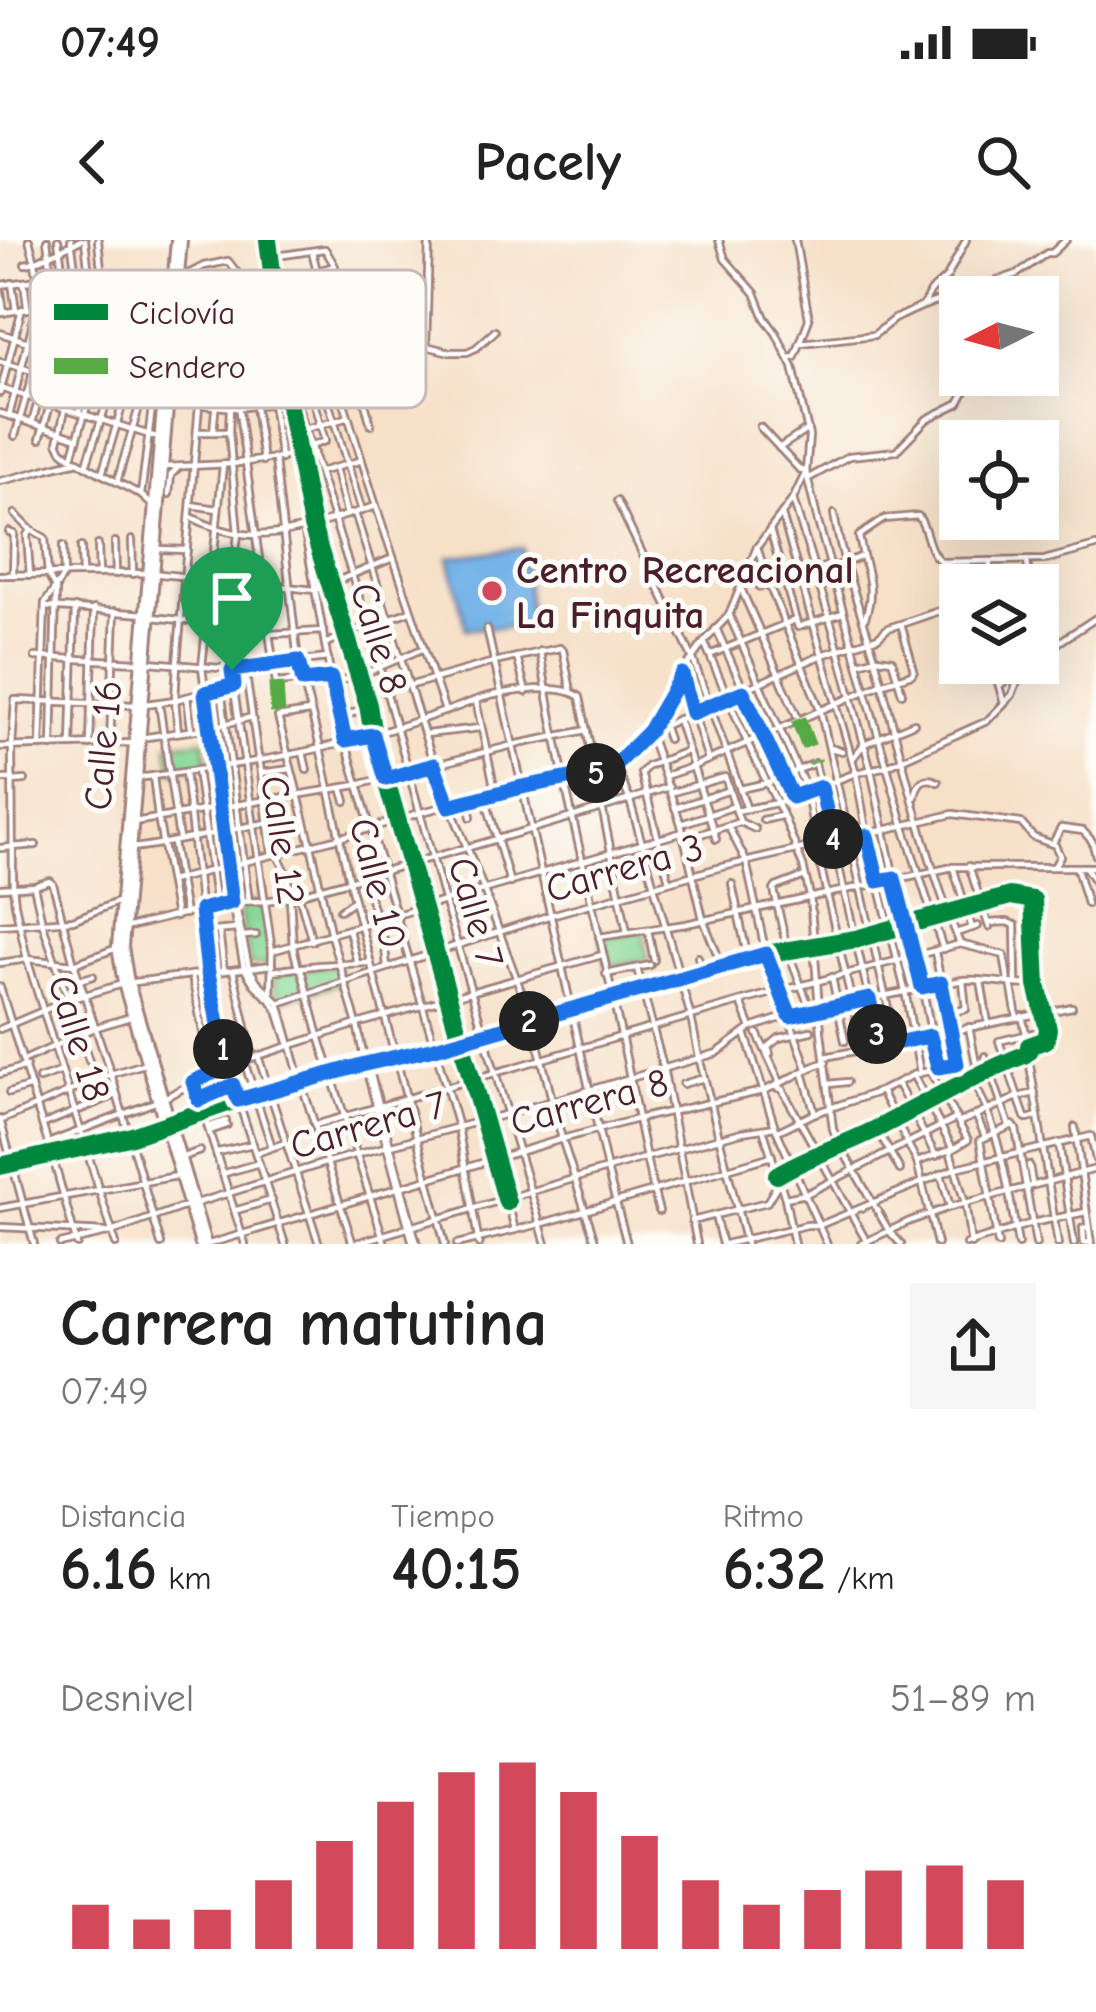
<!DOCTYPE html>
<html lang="es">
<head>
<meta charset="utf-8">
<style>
	:root { --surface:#fff; --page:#f6f6f6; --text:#222; --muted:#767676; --accent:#d1495b }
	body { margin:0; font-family:"Comic Neue",sans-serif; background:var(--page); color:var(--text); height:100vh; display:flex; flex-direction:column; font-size:45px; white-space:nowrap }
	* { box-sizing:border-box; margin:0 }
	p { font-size:39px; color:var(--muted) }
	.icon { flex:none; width:66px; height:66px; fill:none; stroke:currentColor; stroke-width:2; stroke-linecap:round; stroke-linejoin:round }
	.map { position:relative; height:1004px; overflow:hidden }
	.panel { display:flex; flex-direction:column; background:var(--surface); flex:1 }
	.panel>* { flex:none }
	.needle { width:78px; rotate:264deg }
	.tools { position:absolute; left:939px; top:36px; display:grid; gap:24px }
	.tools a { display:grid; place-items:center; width:120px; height:120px; border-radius:0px; background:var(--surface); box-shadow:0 12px 48px #0002; font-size:60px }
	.pin { position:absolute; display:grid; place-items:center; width:102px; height:102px; color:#fff; margin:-123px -51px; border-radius:50% 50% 50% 0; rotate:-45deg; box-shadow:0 0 12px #0007 }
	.pin .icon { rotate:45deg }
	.km { position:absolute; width:60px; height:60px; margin:-30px; border-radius:50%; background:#222; color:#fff; font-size:33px; line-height:60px; text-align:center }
	.round { display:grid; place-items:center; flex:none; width:126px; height:126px; border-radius:0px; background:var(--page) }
	.summary { display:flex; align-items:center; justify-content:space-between; height:204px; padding:0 60px }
	h1 { font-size:66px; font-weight:800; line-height:90px }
	.stats { display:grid; grid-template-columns:repeat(3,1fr); gap:18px; height:204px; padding:12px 60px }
	.stats div { display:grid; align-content:center }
	.stats b { font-size:60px; font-weight:800 }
	.stats small { font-size:33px; font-weight:400 }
	.stats p { font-size:33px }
	.chart { height:336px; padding:24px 60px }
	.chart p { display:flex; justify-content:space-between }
	.chart svg { width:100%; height:216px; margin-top:12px; stroke:var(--accent); stroke-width:6 }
	.status { display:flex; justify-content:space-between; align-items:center; height:84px; padding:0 60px; background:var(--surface); direction:ltr }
	.status svg { height:33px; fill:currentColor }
	header { display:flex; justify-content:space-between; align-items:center; height:156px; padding:0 60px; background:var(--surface); font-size:54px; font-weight:800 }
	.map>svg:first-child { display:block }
	.green { fill:#88d897; stroke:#697c61; stroke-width:3 }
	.water { fill:#75b3e8; stroke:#60698a; stroke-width:3 }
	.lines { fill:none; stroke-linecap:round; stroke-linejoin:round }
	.minor-casing { stroke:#a0807a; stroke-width:10 }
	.trunk-casing { stroke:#a0807a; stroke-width:20 }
	.minor { stroke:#fff; stroke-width:4.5 }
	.trunk { stroke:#fff; stroke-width:14 }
	.quiet { stroke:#57aa44; stroke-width:15; stroke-dasharray:30 15; stroke-linecap:butt }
	.cycleway-casing { stroke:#fdfcf7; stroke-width:26 }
	.cycleway { stroke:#00873e; stroke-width:18 }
	.route-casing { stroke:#fff; stroke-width:24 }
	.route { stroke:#1a73e8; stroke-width:15 }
	.poi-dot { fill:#d1495b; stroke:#fdfcf7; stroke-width:4.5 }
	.labels { text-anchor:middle; stroke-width:10; stroke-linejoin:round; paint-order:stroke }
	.poi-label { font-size:39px; font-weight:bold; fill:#4a1f2b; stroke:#fdfcf7; text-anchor:start }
	.street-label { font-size:39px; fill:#4a1f2b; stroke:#fdfcf7 }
	.key { fill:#fdfcf7; stroke:#c7baba; stroke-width:3 }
	.key-label { font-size:33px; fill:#4a1f2b }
</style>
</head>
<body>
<div class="status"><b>07:49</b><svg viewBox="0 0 49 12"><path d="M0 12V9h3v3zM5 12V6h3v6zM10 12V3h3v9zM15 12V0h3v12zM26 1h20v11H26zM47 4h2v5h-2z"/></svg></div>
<header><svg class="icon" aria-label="back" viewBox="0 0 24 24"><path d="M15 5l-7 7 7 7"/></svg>Pacely<svg class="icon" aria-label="search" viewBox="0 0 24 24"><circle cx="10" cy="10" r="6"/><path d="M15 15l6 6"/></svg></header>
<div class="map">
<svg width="1096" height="1004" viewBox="0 0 1096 1004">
	<rect width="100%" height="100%" fill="#fdfcf7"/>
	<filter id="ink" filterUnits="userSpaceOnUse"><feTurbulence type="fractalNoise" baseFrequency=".00833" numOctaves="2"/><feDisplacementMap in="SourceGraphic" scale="24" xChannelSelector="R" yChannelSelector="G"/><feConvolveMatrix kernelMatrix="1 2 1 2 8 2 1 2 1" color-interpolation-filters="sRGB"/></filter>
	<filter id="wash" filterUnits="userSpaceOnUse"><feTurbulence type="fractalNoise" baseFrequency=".004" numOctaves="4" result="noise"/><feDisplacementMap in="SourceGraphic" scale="48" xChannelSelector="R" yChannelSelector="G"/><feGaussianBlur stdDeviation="2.7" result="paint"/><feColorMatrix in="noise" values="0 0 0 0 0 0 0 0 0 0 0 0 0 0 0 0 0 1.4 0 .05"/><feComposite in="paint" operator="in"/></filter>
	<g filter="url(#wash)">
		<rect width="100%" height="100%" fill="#f6e0c8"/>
		<g class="green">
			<path d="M204,500L208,525L172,531L168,505Z"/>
			<path d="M262,662L270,703L269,725H250L238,663Z"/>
			<path d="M643,691L648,719L605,726L601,698Z"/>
			<path d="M339,724L341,743L279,761L275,757L274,733Z"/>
		</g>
		<path class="water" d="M522,308L531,386L466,389L449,317Z"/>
	</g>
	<g filter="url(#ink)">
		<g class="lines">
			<g class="minor-casing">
				<g id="minor">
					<path d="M29,0L35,22L41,67"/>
					<path d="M47,0L55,65"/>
					<path d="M58,0L67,63"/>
					<path d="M71,0L80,62L78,94L87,121"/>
					<path d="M85,0L92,60"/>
					<path d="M98,0L104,58L102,126"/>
					<path d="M268,0L272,32L283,74L288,162L312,286L368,465L373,495L507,962"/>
					<path d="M719,0L725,19L755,53L765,78L776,93L793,127L809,196L806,232L818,282L904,587L943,709"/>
					<path d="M270,17L324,9H325L335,26L317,31L312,11"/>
					<path d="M25,24L35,22L81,0"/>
					<path d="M186,34V61L278,59"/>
					<path d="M188,34L204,26L228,21L249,48L248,60"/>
					<path d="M24,42L27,66"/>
					<path d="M12,43L16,71"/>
					<path d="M988,57L999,49L1005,39"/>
					<path d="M263,59L272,164L281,219"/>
					<path d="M246,60L249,127L263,221"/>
					<path d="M923,66L930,52L947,37L966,0"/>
					<path d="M0,73L104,58"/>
					<path d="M4,73L0,45L101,32"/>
					<path d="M32,82L73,92"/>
					<path d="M248,90L236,89L233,93V128L276,443L331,438"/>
					<path d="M248,92L284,88"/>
					<path d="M0,93L147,140L165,149"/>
					<path d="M801,103L874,95L894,79L923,66L1017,34L1047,13H1052L1066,0"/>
					<path d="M426,106L429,0"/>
					<path d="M64,114L75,80V63"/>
					<path d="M76,118L58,202L62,210L72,218L141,255L153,266"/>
					<path d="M790,118L795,117L809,79L795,0"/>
					<path d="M0,122L70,141"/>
					<path d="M355,128L371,185"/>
					<path d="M335,134L376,266L445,471"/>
					<path d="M321,139L362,271"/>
					<path d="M308,143L325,201L311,206"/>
					<path d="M0,148L156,197"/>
					<path d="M292,148L367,382L445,663L546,1004"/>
					<path d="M292,148L426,106L450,112H467L476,108L495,91"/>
					<path d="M0,153L22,69"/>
					<path d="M170,162L237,168L290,161"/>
					<path d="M230,167L229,192L238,294L227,385L230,422L272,711L271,760L278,771L288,802L291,805"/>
					<path d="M79,172L90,122"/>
					<path d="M0,173L78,198"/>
					<path d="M9,176L37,67"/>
					<path d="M32,183L65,64"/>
					<path d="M760,187L799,229L806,232"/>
					<path d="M305,189L346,178"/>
					<path d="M197,192H227"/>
					<path d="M213,192L219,129L309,120L364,110L371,123"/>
					<path d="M15,196L52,66"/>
					<path d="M40,199L58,138"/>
					<path d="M779,208L808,189"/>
					<path d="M72,217L99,125"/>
					<path d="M275,220L298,421L320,507L349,641L445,1004"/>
					<path d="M223,225L202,427L232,662L244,728L254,744L268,758"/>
					<path d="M86,226L117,131"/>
					<path d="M164,227L231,224L314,213"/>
					<path d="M335,228L347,275"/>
					<path d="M319,232L359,221"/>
					<path d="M102,234L131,136"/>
					<path d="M809,238L849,216L896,211L927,179L959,163L967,148L969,135"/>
					<path d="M0,241C26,236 49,227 75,222"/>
					<path d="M117,242L147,140"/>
					<path d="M169,254L171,235L179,227"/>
					<path d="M141,255L155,144"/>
					<path d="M793,259L834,393L871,530L894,638L916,715L938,827"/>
					<path d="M617,261L693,419L747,569"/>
					<path d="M191,265L218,269"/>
					<path d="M355,273L434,525L484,650L532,781L562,899L596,1004"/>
					<path d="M15,274L31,290L45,298L48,335L56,350L52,506"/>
					<path d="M834,274C842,323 861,371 875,418C901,513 923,612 960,704"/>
					<path d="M782,275L856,533L867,595L905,751L920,833"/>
					<path d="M191,277C230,297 258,299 301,289"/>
					<path d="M312,286L376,266"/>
					<path d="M304,288L332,443L345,500L458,887L479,1004"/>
					<path d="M770,290L798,387L843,373"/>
					<path d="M9,292L14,294L13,335"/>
					<path d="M132,300L133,334"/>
					<path d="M115,302L116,334"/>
					<path d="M98,305L99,334"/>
					<path d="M81,307L82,334"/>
					<path d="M757,307L769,345L820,469L896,803"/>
					<path d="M159,309L187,310"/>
					<path d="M1027,321L1030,345"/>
					<path d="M748,325L760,347L800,337L831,324"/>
					<path d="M832,328L860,317"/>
					<path d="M0,335L151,333L315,350L393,318"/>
					<path d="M30,335L27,295L31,290"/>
					<path d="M739,344L797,476"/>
					<path d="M989,345L990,321"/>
					<path d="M45,367L146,374"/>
					<path d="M729,375L807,551L816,607L863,810"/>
					<path d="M152,377L227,385"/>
					<path d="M865,378C877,345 864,329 859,296L884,279L918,276C929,290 926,312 942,322L1044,320L1096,306"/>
					<path d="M389,379L410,371"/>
					<path d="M367,382L388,375"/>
					<path d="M716,388L792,557"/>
					<path d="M487,389L607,929L627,1004"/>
					<path d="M270,394L323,391"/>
					<path d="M325,404L368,385"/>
					<path d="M705,404L747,502L783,575L803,626L810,656L821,792L833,889L839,904L889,991L901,1004"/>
					<path d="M540,411C561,541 595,670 622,800C635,857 643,915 659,971"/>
					<path d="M712,414L795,380"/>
					<path d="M1038,416L1096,378"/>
					<path d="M35,417L138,422"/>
					<path d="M517,417L526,452"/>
					<path d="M149,422L232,429L328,418"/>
					<path d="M859,423L877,418L892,420L902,453"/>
					<path d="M992,423L1004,463"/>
					<path d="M245,428L258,517"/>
					<path d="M682,434L708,520"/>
					<path d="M332,443L359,436L422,409"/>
					<path d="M412,445L494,422L560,408L563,410L571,451"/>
					<path d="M1000,445L1024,427"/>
					<path d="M221,449L249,661"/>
					<path d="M187,457L191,487"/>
					<path d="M476,461L496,555"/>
					<path d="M159,463L179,599"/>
					<path d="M146,464L175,460L247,441"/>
					<path d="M309,472L278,477L311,605L331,696L357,784L366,828L413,1004"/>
					<path d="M341,479L368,465"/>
					<path d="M678,479L716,599"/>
					<path d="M663,485L668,499"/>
					<path d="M211,490L235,662L249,728L257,741L279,763L301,842L353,1004"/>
					<path d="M178,492L175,460L177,424L199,165"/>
					<path d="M649,492L681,584L703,679L722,726"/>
					<path d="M650,492L822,415L878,397L888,388L901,384"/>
					<path d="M426,494L480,488"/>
					<path d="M140,498L209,488L252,477"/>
					<path d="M110,504L115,371"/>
					<path d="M71,505L75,368"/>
					<path d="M90,505L94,369"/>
					<path d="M40,506L45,363L64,335L63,306"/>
					<path d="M0,507L135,503"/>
					<path d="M830,508L842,511"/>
					<path d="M303,512L307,530"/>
					<path d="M259,518L272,614"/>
					<path d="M853,518L864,504L914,483"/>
					<path d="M615,523L630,561L691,777L699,817L746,1004"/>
					<path d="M197,530L216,666"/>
					<path d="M185,532L208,733L227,826L285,1004"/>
					<path d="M261,533L290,529"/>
					<path d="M153,536L158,578L176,677"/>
					<path d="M665,536L692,527L881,444L912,434L914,430L901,384L939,371L960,373"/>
					<path d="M137,538C216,528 298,517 375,494C399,487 423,479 446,471C464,465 480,457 499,454C521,450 563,444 580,457L627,692"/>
					<path d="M0,539H13"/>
					<path d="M13,541L25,540"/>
					<path d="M342,548L346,561"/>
					<path d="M740,549L767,543L815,523L880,806"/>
					<path d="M673,552L725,537L740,582"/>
					<path d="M485,557L510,643"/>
					<path d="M915,557C917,542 925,535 938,542"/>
					<path d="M278,560L291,610"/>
					<path d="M468,561L471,577"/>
					<path d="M675,568L727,551"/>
					<path d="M736,571L777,563L856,533L887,526L987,481L1012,455L1022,429L1029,423"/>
					<path d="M763,580L781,576"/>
					<path d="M134,582L357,545L513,505L587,490"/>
					<path d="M681,584L732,567"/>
					<path d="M728,586L746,621L766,714L807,828"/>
					<path d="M684,599L740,582L755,589"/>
					<path d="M1054,601L1061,588L1083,591L1092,601L1096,616"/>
					<path d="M173,603L185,674"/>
					<path d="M0,608L36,605"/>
					<path d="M132,608C178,603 222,590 267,583"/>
					<path d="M277,614L288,635L292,657"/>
					<path d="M969,626L989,687"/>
					<path d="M953,627L972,688"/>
					<path d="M1086,628L1096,643"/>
					<path d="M1077,629L1087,664"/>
					<path d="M805,636L776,647L774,650L787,709L811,771"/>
					<path d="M364,637L377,682"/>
					<path d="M170,641L339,598L422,572L522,547L595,533L623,518L649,491L676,441L704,402L729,375L757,307L793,259L806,232"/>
					<path d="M669,641L641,533L648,526L687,511"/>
					<path d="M732,644L748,719"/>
					<path d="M34,646L42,682L89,821"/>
					<path d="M0,648L34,646L50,641L53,644L74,724L111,834L161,1004"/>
					<path d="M299,655L312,701"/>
					<path d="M290,659L293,707L298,728L301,729L319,796L385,1004"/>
					<path d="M340,670L354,660"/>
					<path d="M988,683L1007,682L1015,685L1016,742"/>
					<path d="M0,685L73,680L122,660"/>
					<path d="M125,688L232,662L265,661L290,657C417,622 544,587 669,547"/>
					<path d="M349,690L357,723"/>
					<path d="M648,690L654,720"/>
					<path d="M219,691L224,731"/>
					<path d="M202,692L237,689"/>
					<path d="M956,693L978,686"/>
					<path d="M243,696L256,695"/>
					<path d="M599,697L686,684L953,627H1096"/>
					<path d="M384,699L387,727"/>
					<path d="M960,704L1004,715L1008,740"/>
					<path d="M272,711L683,592"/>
					<path d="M935,712L957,824"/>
					<path d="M698,717L703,732"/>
					<path d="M0,723L27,719L74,724L117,708"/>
					<path d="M637,728L663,827L697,1004"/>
					<path d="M233,730L253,817"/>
					<path d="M272,731L319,725L368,723"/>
					<path d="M606,734L650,725"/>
					<path d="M192,737L211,832"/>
					<path d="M832,737L845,801"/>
					<path d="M79,740L93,736"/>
					<path d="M981,741L988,783"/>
					<path d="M1011,743L1017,777"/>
					<path d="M0,747L47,900"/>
					<path d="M741,762L751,788"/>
					<path d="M279,763L551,675L718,628L953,574L1021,583L1033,597L1055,605L1060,616L1054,627"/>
					<path d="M947,773L966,769L963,741"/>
					<path d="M1022,776L1029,806"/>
					<path d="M969,787L978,834"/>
					<path d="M0,789L68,760L126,743L272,725"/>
					<path d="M745,793L775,887L827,1004"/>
					<path d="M757,793L779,840L778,848L782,849L868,1004"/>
					<path d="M1028,812L1058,1004"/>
					<path d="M770,814L768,807L779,798L811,791"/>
					<path d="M258,816L319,1004"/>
					<path d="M985,816L1009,885"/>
					<path d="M825,817L1072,767"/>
					<path d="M24,820L94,788L130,777"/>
					<path d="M244,821L272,907"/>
					<path d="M368,824L417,1004"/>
					<path d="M957,824C995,853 1010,957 1018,1004"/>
					<path d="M948,825L959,846"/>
					<path d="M803,833L815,873"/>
					<path d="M0,834L26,826"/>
					<path d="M913,835L953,909"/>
					<path d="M39,839L62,831"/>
					<path d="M193,841L245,1004"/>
					<path d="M897,843L936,916"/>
					<path d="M683,844L704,838"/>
					<path d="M829,844L847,842"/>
					<path d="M9,853L31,846"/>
					<path d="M882,853L917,922L937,1004"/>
					<path d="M199,860L232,846"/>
					<path d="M976,875L985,896"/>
					<path d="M1038,876L1028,879L1025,877L999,801L1046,790"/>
					<path d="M0,879L34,1004"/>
					<path d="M0,881L111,834L144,824"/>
					<path d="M960,882L1018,857L1035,853"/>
					<path d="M44,884L116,855"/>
					<path d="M315,885L750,759L960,704"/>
					<path d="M208,887L226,881"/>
					<path d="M1075,887L1091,1004"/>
					<path d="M763,889L785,958L794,1004"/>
					<path d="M877,889L900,930"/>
					<path d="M210,891L227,885"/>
					<path d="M778,891L815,873L881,851L913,835L957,824"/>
					<path d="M48,903L160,860L227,826L357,784L602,715"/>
					<path d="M1059,903L1074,1004"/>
					<path d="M51,911L77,1004"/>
					<path d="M950,911L965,963L971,1004"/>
					<path d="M218,912L253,904"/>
					<path d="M256,913L285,903"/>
					<path d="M183,917L200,911"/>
					<path d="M498,922L515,990"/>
					<path d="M917,922L953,909L968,900L930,831"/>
					<path d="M1029,925L1032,943"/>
					<path d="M0,926L129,897L254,854L365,824L435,809L766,714L856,699L1010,656L1033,660L1037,745L1048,789L1046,800L1029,806L1028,812L1024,815C974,835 928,862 880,887C846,905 810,915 777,935"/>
					<path d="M225,933L259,923"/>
					<path d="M941,934L950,967"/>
					<path d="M785,958L806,954L957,878"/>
					<path d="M197,963L328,922L507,874L717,813L751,788L790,775L963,740C988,738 1011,746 1037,745"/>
					<path d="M0,968L177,936"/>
					<path d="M237,970L272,960"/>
					<path d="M715,976L722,1004"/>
					<path d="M692,981L767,962L779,942"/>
					<path d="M0,987L106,992"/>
					<path d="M1088,987L1083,988L1084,1003L1090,1002"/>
					<path d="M60,1004L111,992L186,966"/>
					<path d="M116,1004L27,719L15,664L13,646L12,507L15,460L135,465"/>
					<path d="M209,1004L562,899L637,879L763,851C785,843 803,829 826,822"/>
					<path d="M353,1004L644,918L742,892L775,887"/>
					<path d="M457,1004L540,984L772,916"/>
					<path d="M725,1004L807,985H820L956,928L1091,896L1096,920"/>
					<path d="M861,1004L910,981L950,967L1096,929"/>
					<path d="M966,1004L1032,983L1086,972"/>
					<path d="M998,1004L980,900L1013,885L1016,889L1036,1004"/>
				</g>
			</g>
			<g class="trunk-casing">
				<path id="trunk" d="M179,0L120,707L126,743L203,1004"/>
			</g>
			<use href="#minor" class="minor"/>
			<use href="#trunk" class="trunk"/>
			<g class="quiet">
				<path d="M276,443L278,477"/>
				<path d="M798,479L815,523"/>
			</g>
			<g class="cycleway-casing">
				<g id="cycleway">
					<path d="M268,0L272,32L283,74L288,162L312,286L368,465L373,495L507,962"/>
					<path d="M0,926L129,897L254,854L365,824L435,809L766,714L856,699L1010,656L1033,660L1037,745L1048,789L1046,800L1029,806L1028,812L1024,815C974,835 928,862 880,887C846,905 810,915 777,935"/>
				</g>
			</g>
			<use href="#cycleway" class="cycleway"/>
		</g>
	</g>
	<g class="lines" filter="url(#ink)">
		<g class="route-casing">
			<path id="route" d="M298,421L303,441L331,438L345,500L373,495L386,539L434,525L449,566L522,547L596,533L619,521L649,491L682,434L692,473L743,452L792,557L821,547L833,602L867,596L878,641L894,638L922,747L941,743L957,824L938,827L930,796L880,806L869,759L790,776L766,714L435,808L365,824L238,860L233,845L199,860L193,842L227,826L208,733L201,670L232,662L205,453L234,445L232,430Z"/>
		</g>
		<use href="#route" class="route"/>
	</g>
	<circle class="poi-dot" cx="492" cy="351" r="12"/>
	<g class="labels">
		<g class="poi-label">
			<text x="516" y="343">Centro Recreacional<tspan x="516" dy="45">La Finquita</tspan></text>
		</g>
		<g class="street-label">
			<text transform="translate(380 398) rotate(73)" y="14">Calle 8</text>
			<text transform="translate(102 505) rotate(-85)" y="14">Calle 16</text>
			<text transform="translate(284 600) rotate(82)" y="14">Calle 12</text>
			<text transform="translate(624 627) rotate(-16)" y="14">Carrera 3</text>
			<text transform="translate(379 643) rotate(76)" y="14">Calle 10</text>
			<text transform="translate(477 672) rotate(74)" y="14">Calle 7</text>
			<text transform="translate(80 798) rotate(73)" y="14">Calle 18</text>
			<text transform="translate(589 861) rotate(-15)" y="14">Carrera 8</text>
			<text transform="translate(368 884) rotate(-16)" y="14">Carrera 7</text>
		</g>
	</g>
	<rect x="30" y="30" width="396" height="138" rx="18" class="key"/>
	<rect x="54" y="64" width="54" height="16" fill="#00873e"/>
	<rect x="54" y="118" width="54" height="16" fill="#57aa44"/>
	<g class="key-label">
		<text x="129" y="84">Ciclovía</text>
		<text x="129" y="138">Sendero</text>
	</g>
</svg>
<div class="tools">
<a><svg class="needle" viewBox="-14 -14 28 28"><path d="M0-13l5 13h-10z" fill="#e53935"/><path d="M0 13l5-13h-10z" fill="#767676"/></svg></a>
<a><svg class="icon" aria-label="locate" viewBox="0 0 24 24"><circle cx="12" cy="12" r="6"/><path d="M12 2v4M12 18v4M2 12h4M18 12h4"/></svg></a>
<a><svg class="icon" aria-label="layers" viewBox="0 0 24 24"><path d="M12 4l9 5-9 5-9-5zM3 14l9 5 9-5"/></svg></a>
</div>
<div class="pin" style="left:232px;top:430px;background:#1e9e55"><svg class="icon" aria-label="arrive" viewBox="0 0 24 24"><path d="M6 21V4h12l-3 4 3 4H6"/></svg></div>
<b class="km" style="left:223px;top:809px">1</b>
<b class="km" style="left:529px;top:781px">2</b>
<b class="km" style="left:877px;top:794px">3</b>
<b class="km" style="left:833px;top:599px">4</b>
<b class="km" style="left:596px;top:533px">5</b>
</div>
<section class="panel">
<div class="summary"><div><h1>Carrera matutina</h1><p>07:49</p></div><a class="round"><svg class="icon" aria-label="share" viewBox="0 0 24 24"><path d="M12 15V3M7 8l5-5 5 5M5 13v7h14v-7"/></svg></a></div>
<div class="stats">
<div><p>Distancia</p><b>6.16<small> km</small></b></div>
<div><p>Tiempo</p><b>40:15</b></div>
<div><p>Ritmo</p><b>6:32<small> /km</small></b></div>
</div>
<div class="chart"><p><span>Desnivel</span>51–89 m</p>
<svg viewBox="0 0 160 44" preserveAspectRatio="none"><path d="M5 44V35M15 44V38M25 44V36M35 44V30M45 44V22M55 44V14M65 44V8M75 44V6M85 44V12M95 44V21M105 44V30M115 44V35M125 44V32M135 44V28M145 44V27M155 44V30"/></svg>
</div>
</section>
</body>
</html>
